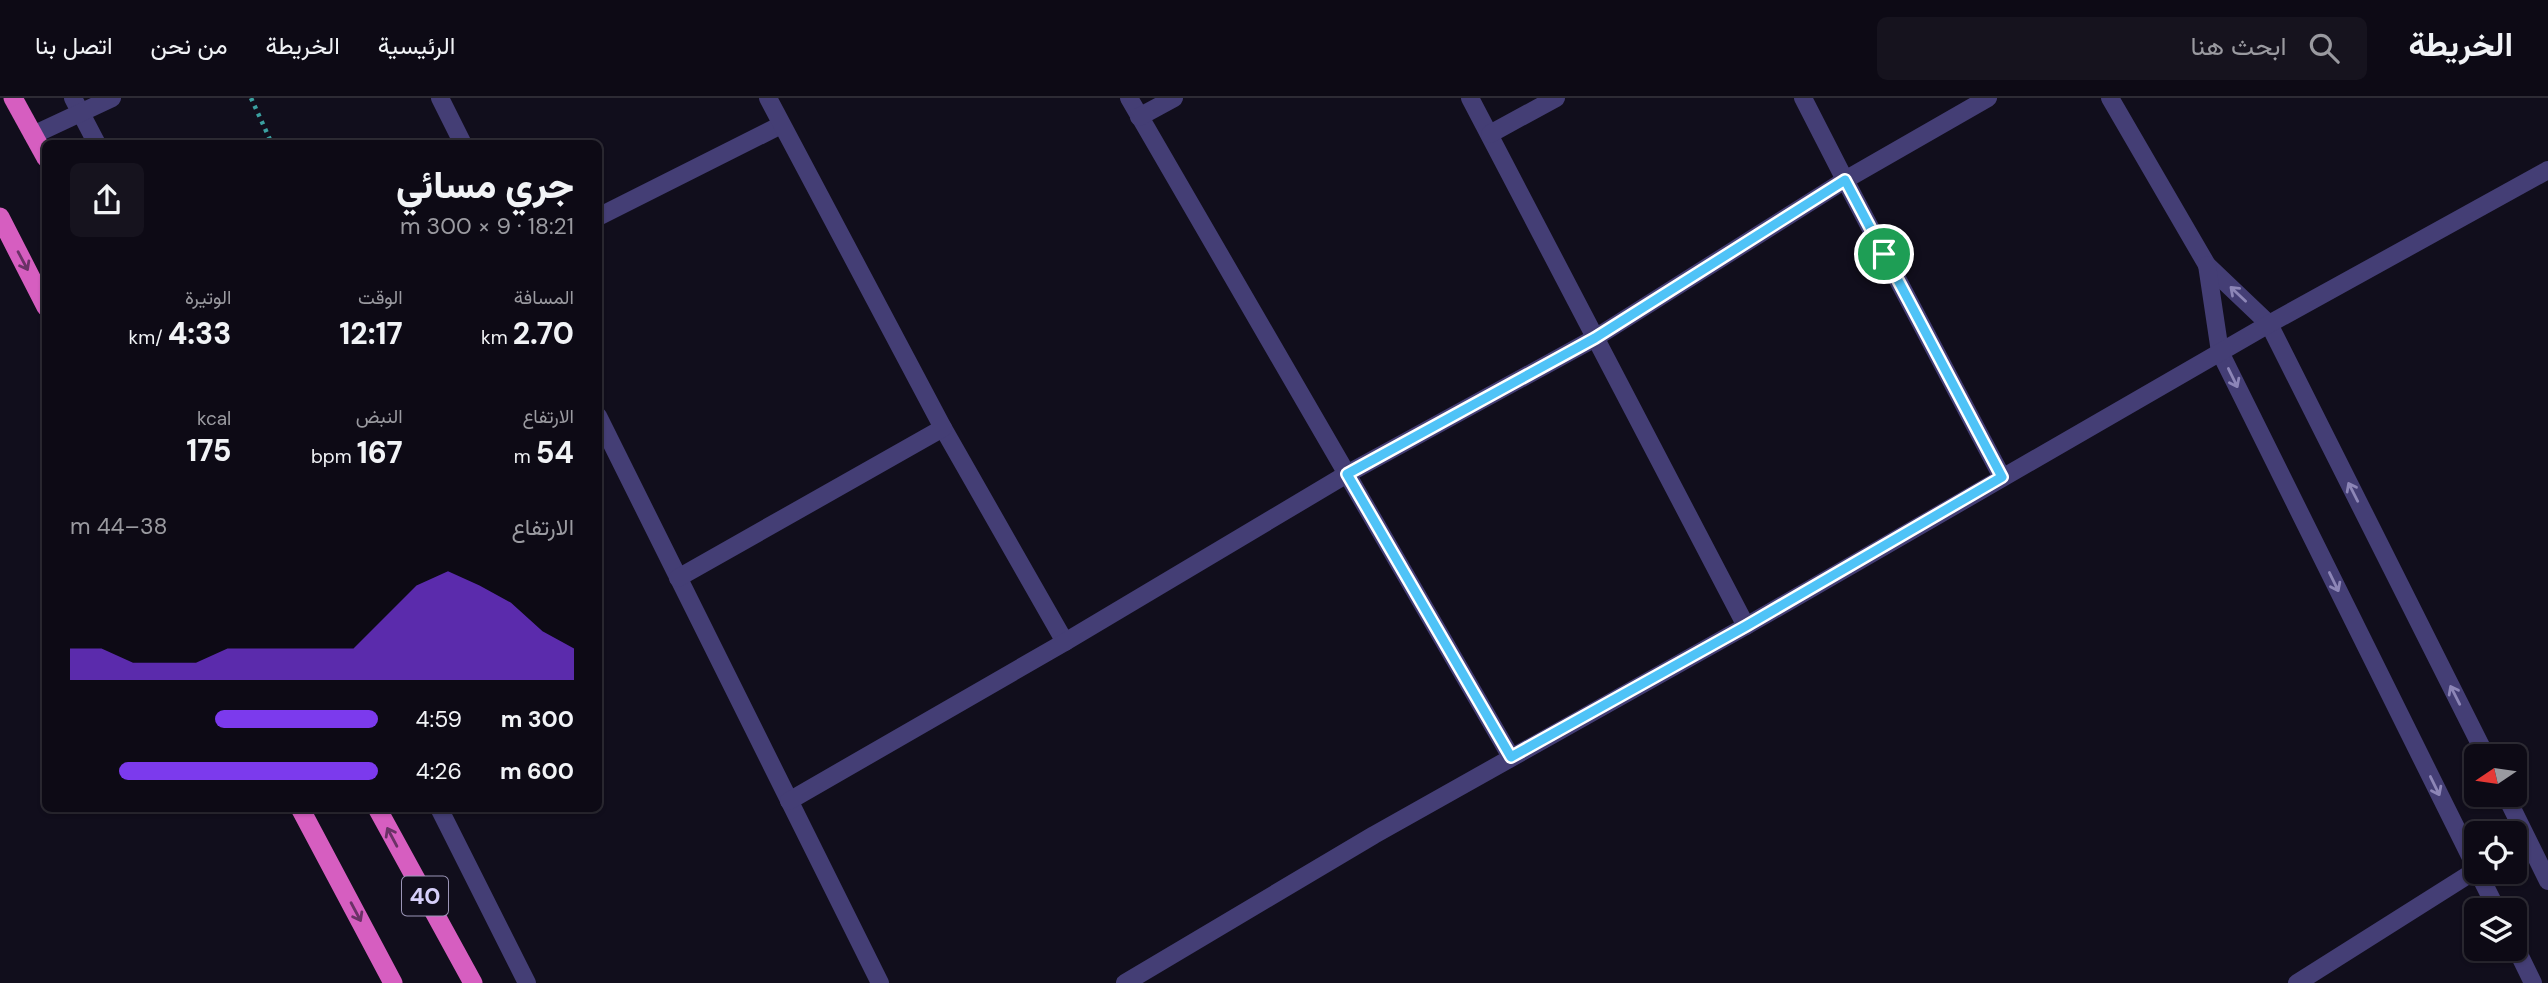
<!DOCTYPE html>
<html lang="ar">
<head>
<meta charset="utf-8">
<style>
	:root { --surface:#0d0a15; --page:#16131e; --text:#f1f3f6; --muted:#9a9aa0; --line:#2d2b34; --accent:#7c3aed }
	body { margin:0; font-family:"DM Sans",Vazirmatn,sans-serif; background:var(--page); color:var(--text); direction:rtl; height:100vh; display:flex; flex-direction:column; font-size:26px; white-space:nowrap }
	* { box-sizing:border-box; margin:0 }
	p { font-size:23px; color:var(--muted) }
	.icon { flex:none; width:38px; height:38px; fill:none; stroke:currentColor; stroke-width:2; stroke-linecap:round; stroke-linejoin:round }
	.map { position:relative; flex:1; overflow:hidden; direction:ltr }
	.panel { position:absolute; left:42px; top:42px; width:560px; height:672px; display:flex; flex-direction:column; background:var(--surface); border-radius:10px; box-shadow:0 2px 5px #0004,0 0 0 2px var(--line); direction:rtl }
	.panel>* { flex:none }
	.needle { width:46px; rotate:257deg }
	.fabs { position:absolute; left:2464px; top:646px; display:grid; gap:14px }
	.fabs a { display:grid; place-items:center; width:63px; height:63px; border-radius:10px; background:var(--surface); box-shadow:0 2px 5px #0004,0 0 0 2px var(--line); font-size:35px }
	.pin { position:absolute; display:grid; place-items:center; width:60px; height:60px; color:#fff; margin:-30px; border:4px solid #fff; border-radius:50%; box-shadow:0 2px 7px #0007 }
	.round { display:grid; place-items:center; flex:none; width:74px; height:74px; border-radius:10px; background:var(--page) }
	.summary { display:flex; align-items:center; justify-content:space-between; height:119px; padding:0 28px }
	h1 { font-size:38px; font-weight:800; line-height:52px }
	.figures { display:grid; grid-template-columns:repeat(3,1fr); gap:10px; height:119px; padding:7px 28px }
	.figures div { display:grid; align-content:center }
	.figures b { font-size:30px; font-weight:800 }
	.figures small { font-size:19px; font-weight:400 }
	.figures p { font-size:19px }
	.chart { height:196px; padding:14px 28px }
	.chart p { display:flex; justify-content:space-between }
	.chart svg { width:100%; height:126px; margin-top:7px; fill:var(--accent); opacity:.7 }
	ul { padding:0 28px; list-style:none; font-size:23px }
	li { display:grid; grid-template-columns:112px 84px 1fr; align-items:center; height:52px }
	li i { height:18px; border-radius:9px; background:var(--accent) }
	header { display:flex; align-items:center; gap:42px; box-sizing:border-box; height:98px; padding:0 35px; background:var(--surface); border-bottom:2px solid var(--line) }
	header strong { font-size:33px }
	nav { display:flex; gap:38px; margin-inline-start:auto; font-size:24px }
	.search { width:490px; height:63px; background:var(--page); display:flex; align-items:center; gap:18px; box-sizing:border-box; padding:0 24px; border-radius:10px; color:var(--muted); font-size:26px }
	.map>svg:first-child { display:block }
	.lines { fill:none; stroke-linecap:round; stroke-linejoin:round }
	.path { stroke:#3ba0a0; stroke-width:4.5; stroke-dasharray:3.5 5; stroke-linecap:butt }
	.minor { stroke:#443e75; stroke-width:18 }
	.trunk { stroke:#d65ec0; stroke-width:19 }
	.oneway { stroke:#6a3266 }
	.oneway2 { stroke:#8d86b7 }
	.route-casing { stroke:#fff; stroke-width:14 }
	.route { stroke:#4fc3f7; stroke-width:9 }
	.labels { text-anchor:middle; stroke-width:5; stroke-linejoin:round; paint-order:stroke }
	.shield { fill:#110e1c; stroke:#9b95b7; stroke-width:2 }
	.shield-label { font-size:23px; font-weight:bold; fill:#d6cff9 }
</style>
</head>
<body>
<header>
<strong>الخريطة</strong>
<div class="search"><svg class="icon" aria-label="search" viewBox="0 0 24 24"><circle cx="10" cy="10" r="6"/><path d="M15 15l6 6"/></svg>ابحث هنا</div>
<nav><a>الرئيسية</a><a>الخريطة</a><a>من نحن</a><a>اتصل بنا</a></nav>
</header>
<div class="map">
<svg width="2548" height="885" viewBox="0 0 2548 885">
	<rect width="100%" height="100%" fill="#110e1c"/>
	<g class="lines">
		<path class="path" d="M251,0L272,46"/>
		<g class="minor">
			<path d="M73,0L97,46"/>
			<path d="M440,0L463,46"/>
			<path d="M1129,0L1511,659"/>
			<path d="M1470,0L1746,528"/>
			<path d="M1803,0L1845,82L1988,0"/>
			<path d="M2110,0L2207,167L2269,226L2486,658"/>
			<path d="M1139,19L1174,0"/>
			<path d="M1490,36L1556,0"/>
			<path d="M33,37L112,0"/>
			<path d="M598,119L781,27"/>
			<path d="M2207,167L2220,254L2476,770"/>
			<path d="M598,318L880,885"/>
			<path d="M943,330L1065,544"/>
			<path d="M678,480L943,330L768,0"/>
			<path d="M2505,696L2548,783"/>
			<path d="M789,703L1065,544L1347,376L1595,240L1845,82L2002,379"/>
			<path d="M439,710L527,885"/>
			<path d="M2478,774L2497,812"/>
			<path d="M2515,848L2533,885"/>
			<path d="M1125,885L1374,737L1746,528L2269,226L2548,72"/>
			<path d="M2297,885L2476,772"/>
		</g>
		<g class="trunk">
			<path d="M13,0L46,60"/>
			<path d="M0,119L46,209"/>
			<path d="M300,710L393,885"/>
			<path d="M377,710L473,885"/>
		</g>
	</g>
	<defs><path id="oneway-shaft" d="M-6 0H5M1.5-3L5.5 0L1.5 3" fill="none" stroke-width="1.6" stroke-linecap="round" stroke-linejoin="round" transform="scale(1.75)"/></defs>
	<g class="oneway">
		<use href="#oneway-shaft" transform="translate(23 163) rotate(62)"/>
		<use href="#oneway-shaft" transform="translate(392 739) rotate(-118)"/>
		<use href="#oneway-shaft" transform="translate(356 814) rotate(62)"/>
	</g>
	<g class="oneway2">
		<use href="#oneway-shaft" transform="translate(2238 196) rotate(-137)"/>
		<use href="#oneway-shaft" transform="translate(2233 280) rotate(64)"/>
		<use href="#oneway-shaft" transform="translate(2353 394) rotate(-117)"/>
		<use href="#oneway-shaft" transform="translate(2334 484) rotate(64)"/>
		<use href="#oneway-shaft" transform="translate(2455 597) rotate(-117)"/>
		<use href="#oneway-shaft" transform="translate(2435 688) rotate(64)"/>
	</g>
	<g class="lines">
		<g class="route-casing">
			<path id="route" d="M1845,82L2002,379L1746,528L1511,659L1347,376L1595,240Z"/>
		</g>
		<use href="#route" class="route"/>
	</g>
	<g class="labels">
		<rect class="shield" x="402" y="778.5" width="46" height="39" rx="5"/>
		<g class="shield-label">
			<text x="425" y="806">40</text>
		</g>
	</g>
</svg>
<div class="fabs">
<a><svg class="needle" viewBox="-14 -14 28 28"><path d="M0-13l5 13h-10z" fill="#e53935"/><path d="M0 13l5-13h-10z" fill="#9a9aa0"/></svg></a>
<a><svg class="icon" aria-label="locate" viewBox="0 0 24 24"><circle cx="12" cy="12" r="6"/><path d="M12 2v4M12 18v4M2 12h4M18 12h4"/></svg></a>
<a><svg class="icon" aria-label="layers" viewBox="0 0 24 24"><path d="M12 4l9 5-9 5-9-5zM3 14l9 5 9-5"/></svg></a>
</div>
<div class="pin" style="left:1884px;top:156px;background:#1e9e55"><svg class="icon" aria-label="arrive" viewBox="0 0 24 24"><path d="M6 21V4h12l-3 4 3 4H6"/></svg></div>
<section class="panel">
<div class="summary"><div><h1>جري مسائي</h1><p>18:21 · 9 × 300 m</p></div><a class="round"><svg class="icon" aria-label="share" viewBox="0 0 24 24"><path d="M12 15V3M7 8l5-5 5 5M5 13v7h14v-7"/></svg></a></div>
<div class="figures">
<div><p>المسافة</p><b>2.70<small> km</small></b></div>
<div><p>الوقت</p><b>12:17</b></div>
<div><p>الوتيرة</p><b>4:33<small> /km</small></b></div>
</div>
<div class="figures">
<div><p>الارتفاع</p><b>54<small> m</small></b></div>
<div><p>النبض</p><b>167<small> bpm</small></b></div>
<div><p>kcal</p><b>175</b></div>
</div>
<div class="chart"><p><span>الارتفاع</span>38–44 m</p>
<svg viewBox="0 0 160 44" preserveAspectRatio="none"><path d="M0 44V33L10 33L20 38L30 38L40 38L50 33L60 33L70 33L80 33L90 33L100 22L110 11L120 6L130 11L140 17L150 27L160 33V44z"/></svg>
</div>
<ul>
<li><b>300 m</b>4:59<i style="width:53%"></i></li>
<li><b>600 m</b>4:26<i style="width:84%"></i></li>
</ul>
</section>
</div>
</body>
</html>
